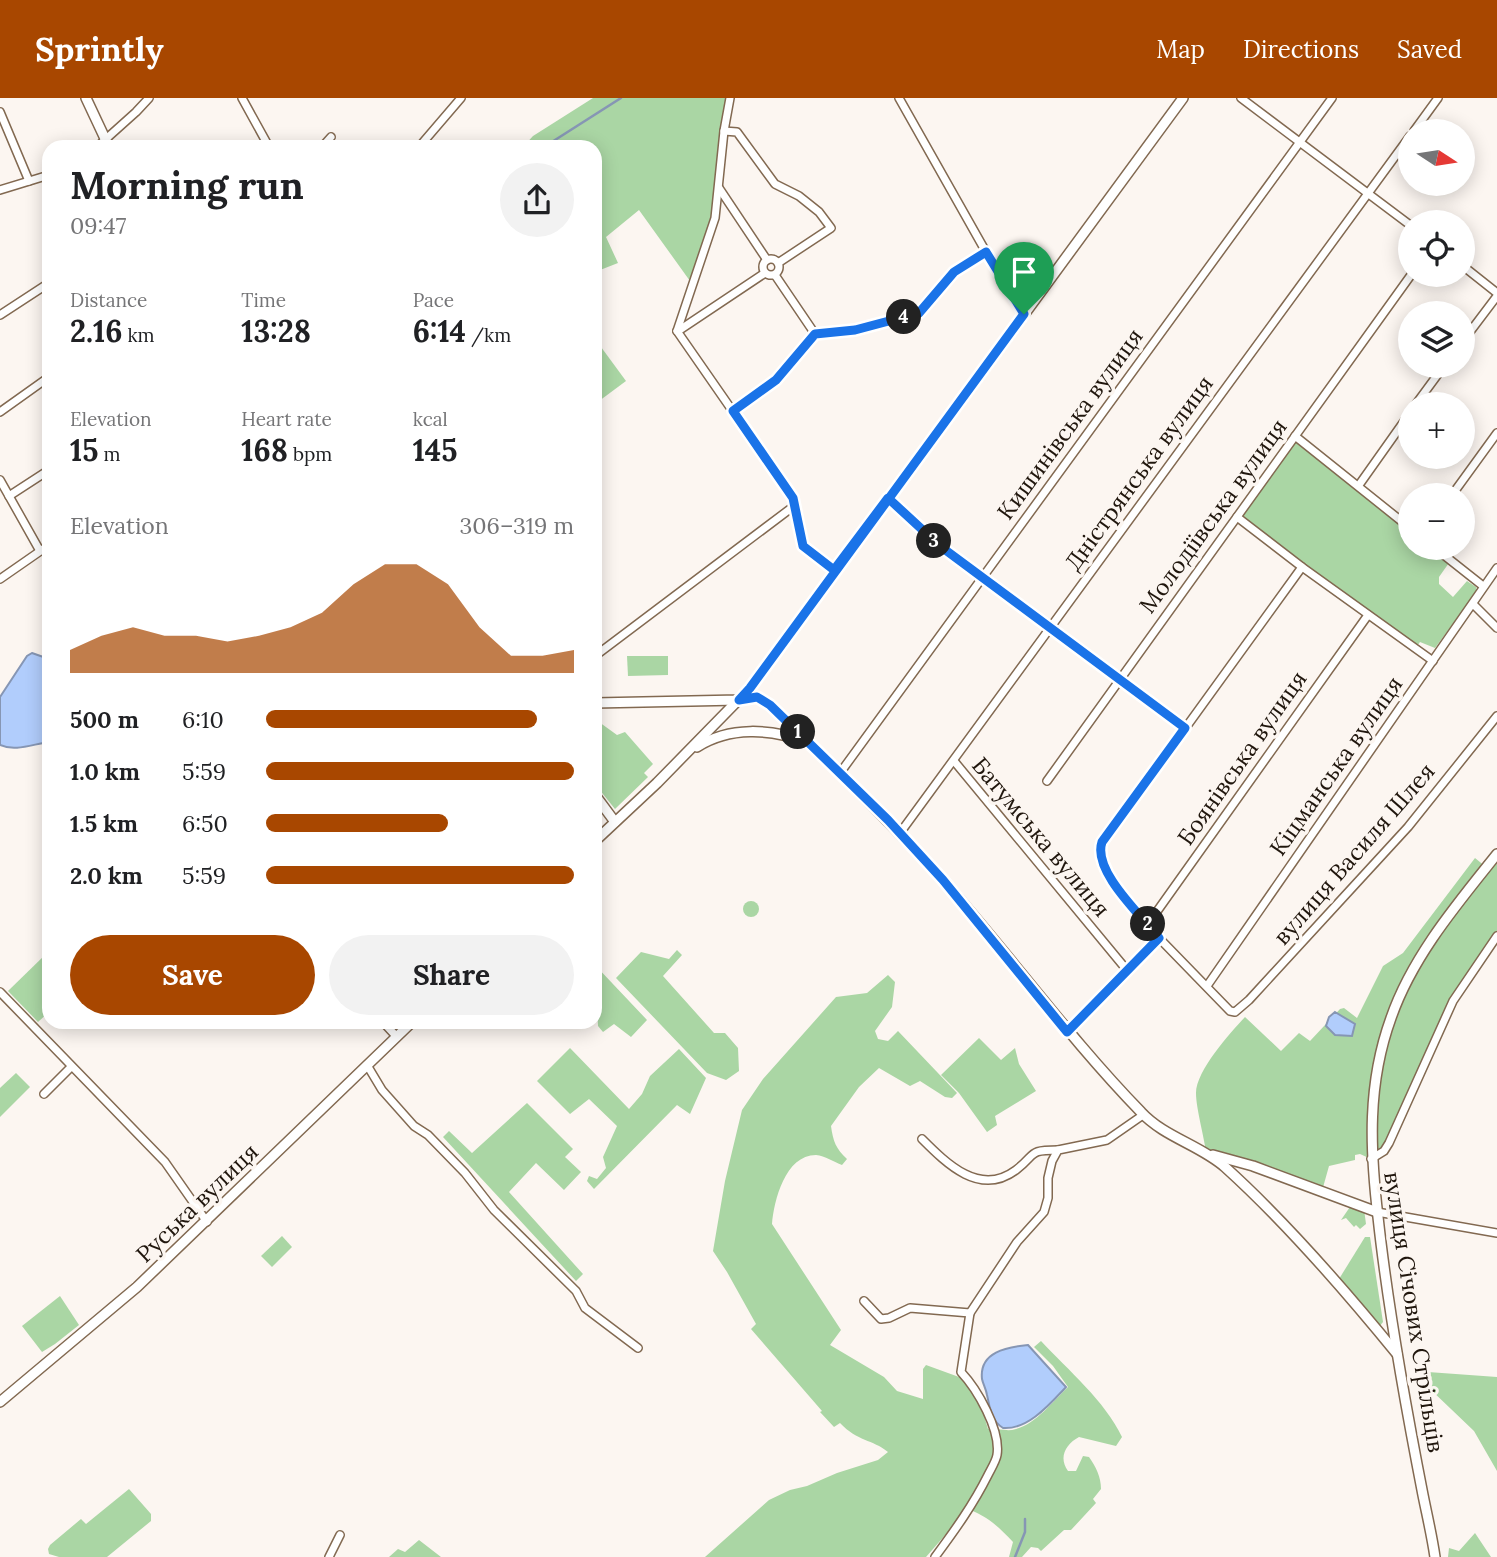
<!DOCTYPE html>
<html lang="en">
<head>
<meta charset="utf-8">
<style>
	:root { --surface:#fff; --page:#f2f2f2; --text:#202124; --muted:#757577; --accent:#a84700 }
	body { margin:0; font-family:Lora,serif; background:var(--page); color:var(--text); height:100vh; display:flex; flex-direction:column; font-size:26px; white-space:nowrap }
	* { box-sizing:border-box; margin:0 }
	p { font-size:23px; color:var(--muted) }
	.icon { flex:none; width:38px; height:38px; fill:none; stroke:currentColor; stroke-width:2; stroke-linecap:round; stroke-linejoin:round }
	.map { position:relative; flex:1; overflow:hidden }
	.details { position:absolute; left:42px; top:42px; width:560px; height:889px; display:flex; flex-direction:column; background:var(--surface); border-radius:21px; box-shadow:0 4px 18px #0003 }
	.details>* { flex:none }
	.needle { width:46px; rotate:102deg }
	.buttons { position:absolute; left:1398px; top:21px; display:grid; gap:14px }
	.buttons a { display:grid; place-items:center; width:77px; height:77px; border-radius:50%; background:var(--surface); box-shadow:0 4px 18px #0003; font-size:35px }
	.pin { position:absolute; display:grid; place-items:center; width:60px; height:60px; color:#fff; margin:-72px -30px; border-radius:50% 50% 50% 0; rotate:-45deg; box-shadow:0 0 7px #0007 }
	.pin .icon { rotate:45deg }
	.km { position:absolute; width:35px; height:35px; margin:-18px; border-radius:50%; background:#222; color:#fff; font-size:19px; line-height:35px; text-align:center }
	.round { display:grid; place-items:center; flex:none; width:74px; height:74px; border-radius:37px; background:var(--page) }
	.summary { display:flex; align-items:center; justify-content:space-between; height:119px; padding:0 28px }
	h1 { font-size:38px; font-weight:700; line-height:52px }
	.metrics { display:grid; grid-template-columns:repeat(3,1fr); gap:10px; height:119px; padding:7px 28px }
	.metrics div { display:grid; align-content:center }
	.metrics b { font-size:30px; font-weight:700 }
	.metrics small { font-size:19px; font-weight:400 }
	.metrics p { font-size:19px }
	.chart { height:196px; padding:14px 28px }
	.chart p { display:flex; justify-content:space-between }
	.chart svg { width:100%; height:126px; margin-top:7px; fill:var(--accent); opacity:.7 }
	.cta { display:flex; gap:14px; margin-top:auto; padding:14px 28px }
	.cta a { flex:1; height:80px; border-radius:42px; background:var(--accent); color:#fff; font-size:28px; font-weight:700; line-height:80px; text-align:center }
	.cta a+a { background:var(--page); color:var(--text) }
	ul { padding:0 28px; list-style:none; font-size:23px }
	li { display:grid; grid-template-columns:112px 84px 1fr; align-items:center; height:52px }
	li i { height:18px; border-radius:9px; background:var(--accent) }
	header { display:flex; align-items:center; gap:42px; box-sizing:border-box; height:98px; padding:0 35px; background:var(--accent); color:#fff }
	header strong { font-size:33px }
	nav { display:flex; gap:38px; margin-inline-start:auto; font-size:24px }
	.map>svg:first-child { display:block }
	.green { fill:#aad6a4 }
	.water { fill:#b1cdfc; stroke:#8696b4; stroke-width:2 }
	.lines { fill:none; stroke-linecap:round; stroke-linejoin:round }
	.stream { stroke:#8696b4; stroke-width:2.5 }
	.minor-casing { stroke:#826951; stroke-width:10 }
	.major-casing { stroke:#826951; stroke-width:12 }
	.minor { stroke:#fff; stroke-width:7 }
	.major { stroke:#fff; stroke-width:9 }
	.route-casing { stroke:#fff; stroke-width:14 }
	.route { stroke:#1a73e8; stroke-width:9 }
	.labels { text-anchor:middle; stroke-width:7; stroke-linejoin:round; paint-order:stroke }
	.street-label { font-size:23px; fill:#20160d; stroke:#fcf6f1 }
</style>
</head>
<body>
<header>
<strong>Sprintly</strong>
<nav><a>Map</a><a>Directions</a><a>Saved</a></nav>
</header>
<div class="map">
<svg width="1497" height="1459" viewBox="0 0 1497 1459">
	<rect width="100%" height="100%" fill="#fcf6f1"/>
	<g class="green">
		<path d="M593,0H731L712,119L690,183L639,112L606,139L618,165L595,174V49H523L533,38Z"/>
		<path d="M601,249L626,283L595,306V253Z"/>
		<path d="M1295,338L1410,429V450H1436L1451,462L1439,479V486L1453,499L1467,483L1476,489L1477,493L1435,550L1420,544L1415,551L1237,419Z"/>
		<path d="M627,558H668V577L628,578Z"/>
		<path d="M595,610H598L599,624L617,637L625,634L653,666L644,675L648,679L615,711L595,686Z"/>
		<path d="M1497,756V838L1452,903L1389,1045L1371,1061L1360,1056L1355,1057V1062L1329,1068L1322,1093L1206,1054C1204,1038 1196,1010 1196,995C1196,973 1230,935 1245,919L1281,953L1299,935L1310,943L1340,911L1344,910L1357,920L1383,868L1403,855L1475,760L1486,769Z"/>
		<circle cx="751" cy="811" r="8"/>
		<path d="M677,852L682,857L663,878L714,935H725L738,950L739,973L726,982L707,975L616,880L641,854L669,861Z"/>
		<path d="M47,855L49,914L38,924L8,893Z"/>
		<path d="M595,867L647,922L631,939L614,926L603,934L598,928Z"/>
		<path d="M888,877L895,884L892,909L875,933L878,941L888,943L898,933L957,995L952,1000L945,999L920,983L910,988L879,970L859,989L831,1028C833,1043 836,1051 847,1061L842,1067C834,1064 825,1058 816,1057C785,1057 774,1103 772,1126L841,1232L830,1247L884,1279L897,1293L923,1301V1271L926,1267L959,1279C976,1289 983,1313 988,1331C998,1330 1007,1334 1016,1331C1036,1326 1053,1303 1068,1289L1053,1268L1034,1249L1041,1243C1068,1272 1105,1303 1122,1339L1116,1348L1079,1339C1066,1346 1058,1359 1068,1373H1076L1083,1358L1089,1359C1096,1369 1101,1379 1101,1391L1093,1401L1096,1405L1071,1432H1064L1041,1453L1038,1450L1031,1449L1022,1459H1009L1013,1444C998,1428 985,1416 964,1410L960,1420L926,1459H705L769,1402L790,1392L807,1388L837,1375L878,1362L888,1354C872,1341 858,1344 840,1325L834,1329L820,1314L822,1313L751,1231L756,1226L727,1174L713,1153L725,1083L742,1012L763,981L836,899L867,895Z"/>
		<path d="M979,940L1001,962L1015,950L1019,966L1036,993L995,1018L997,1027L987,1034L959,995L941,977Z"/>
		<path d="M570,950L629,1011L642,996L650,978L679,951L706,980L690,1016L677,1007L594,1091L587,1083L589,1078L597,1081L606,1070L603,1059L617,1028L589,1001L570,1016L537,983Z"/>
		<path d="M16,975L30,989L0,1019V990Z"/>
		<path d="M527,1005L573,1051L565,1059L581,1074L564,1092L536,1065L509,1094L583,1176L576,1183L443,1039L449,1033L472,1055Z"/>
		<path d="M1352,1106L1364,1111L1366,1126L1360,1131L1356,1127L1354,1129L1346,1120L1341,1122Z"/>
		<path d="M282,1138L292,1149L272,1169L261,1158Z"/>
		<path d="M1365,1139H1370L1383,1224L1379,1229L1339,1181Z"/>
		<path d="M60,1198L79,1227L55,1246L42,1254L22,1228Z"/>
		<path d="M1428,1274L1497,1279V1373L1474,1333L1429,1290L1421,1279Z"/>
		<path d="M129,1391L151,1416V1423L107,1459H59L49,1456L48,1451L50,1447L81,1421L86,1426Z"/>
		<path d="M1475,1435L1491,1459H1448L1449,1450L1459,1453Z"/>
		<path d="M419,1442L441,1459H389L398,1451L405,1454Z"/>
	</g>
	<g class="water">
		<path d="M32,555L49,561V644C33,646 15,654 0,647V599L27,558Z"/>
		<path d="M1335,914L1355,926L1352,938L1335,937L1326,928L1329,919Z"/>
		<path d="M1028,1247L1066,1289C1050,1306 1028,1332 1003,1330C990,1322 990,1309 987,1297C986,1291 983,1286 982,1281C979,1254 1007,1249 1028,1247Z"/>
	</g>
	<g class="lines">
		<g class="stream">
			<path d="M544,49L621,0"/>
			<path d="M1015,1459L1025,1434V1421"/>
		</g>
		<g class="minor-casing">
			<g id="minor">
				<path d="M242,0L269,49"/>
				<path d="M899,0L986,154L1024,216"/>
				<path d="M1241,0L1410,127"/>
				<path d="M0,14L29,83"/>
				<path d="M724,33L737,34L775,86L799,98L819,114L831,130L778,165"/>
				<path d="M1414,33L1438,0"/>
				<path d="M97,49L136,14L149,0"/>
				<path d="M322,49L331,39"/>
				<path d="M419,49L461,0"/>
				<path d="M719,90L767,162"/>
				<path d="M0,92L49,77"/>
				<circle cx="771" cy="169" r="8"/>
				<path d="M1463,168L1497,195"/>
				<path d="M775,177L815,236L855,232L919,215L954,174L986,154"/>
				<path d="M0,217L49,185"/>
				<path d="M677,233L793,400L803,448L834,473"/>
				<path d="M677,233L715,120L724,33L730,0"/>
				<path d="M678,233L765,175"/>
				<path d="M1463,243L1497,198"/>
				<path d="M1416,306L1444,268"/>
				<path d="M733,313L776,282L815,236"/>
				<path d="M0,314L49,279"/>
				<path d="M1295,338L1410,430"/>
				<path d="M0,382L40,453"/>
				<path d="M1359,387L1410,315"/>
				<path d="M1452,397L1497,335"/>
				<path d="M9,398L49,372"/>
				<path d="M888,400L940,448L1185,630"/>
				<path d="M1237,419L1302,469L1433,563"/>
				<path d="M1435,450L1483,488"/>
				<path d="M1302,469L1103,744L1100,758L1104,770L1118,790L1159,840L1230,913L1235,914L1249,902L1408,729L1497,618"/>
				<path d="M0,481L49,447"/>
				<path d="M1473,506L1497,530"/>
				<path d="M595,558L794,408"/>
				<path d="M954,663L1126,871"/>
				<path d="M840,675L1332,0"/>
				<path d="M1047,683L1411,177"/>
				<path d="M900,735L1410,38"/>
				<path d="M1148,826L1368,517"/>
				<path d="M1207,888L1497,470"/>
				<path d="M0,894L165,1064L207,1124"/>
				<path d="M383,924L397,939"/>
				<path d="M1067,934L1159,840"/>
				<path d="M367,967L382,992L414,1028L428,1037L465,1075L494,1112L576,1193L585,1210L638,1250"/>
				<path d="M44,996L71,969"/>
				<path d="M922,1041C947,1066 980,1099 1016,1072C1037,1056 1027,1052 1058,1052"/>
				<path d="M1371,1061L1384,1053L1389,1045L1453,903L1497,838"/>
				<path d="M1377,1114L1497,1135"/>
				<path d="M864,1203L881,1221L889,1220L910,1210L970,1215"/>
				<path d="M329,1459L340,1437"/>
				<path d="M935,1459C955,1432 973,1407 988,1377C991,1371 996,1363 997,1357C1001,1332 977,1291 961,1274L970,1215L1017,1144L1044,1114L1048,1100V1080L1052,1063L1058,1052L1107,1042L1143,1017"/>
			</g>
		</g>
		<g class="major-casing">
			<g id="major">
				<path d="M86,0L109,49"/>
				<path d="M595,605L739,602L757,599L770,607C828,664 887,720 941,780C1010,857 1069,940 1141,1014C1164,1039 1200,1047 1225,1069C1287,1125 1344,1191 1397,1256"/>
				<path d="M697,649C730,628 770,631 805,643"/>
				<path d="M595,697L615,724"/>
				<path d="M595,743L657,685L750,590L1183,0"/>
				<path d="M1213,1057L1253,1068L1377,1114"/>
				<path d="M0,1304L137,1189L412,924"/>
				<path d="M1435,1459C1432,1438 1427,1417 1423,1397C1405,1305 1388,1212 1378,1119C1370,1051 1367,986 1391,920C1412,859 1457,806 1497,756"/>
			</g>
		</g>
		<use href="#minor" class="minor"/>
		<use href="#major" class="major"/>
	</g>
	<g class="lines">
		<g class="route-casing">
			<path id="route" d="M1024,216L750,590L739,602L757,599L770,607L888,722L943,782L1067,934L1159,840C1142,818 1092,773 1102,744L1185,630L940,448L888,400L834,472L803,448L793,400L733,313L776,282L815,236L855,232L919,215L954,174L986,154L1024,216"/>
		</g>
		<use href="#route" class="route"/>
	</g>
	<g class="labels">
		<g class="street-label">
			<text transform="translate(1070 326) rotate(-54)" y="8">Кишинівська вулиця</text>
			<text transform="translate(1139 375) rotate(-54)" y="8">Дністрянська вулиця</text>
			<text transform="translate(1213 418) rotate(-54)" y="8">Молодіївська вулиця</text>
			<text transform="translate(1242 660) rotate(-55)" y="8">Боянівська вулиця</text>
			<text transform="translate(1336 668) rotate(-55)" y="8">Кіцманська вулиця</text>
			<text transform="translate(1041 739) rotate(50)" y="8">Батумська вулиця</text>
			<text transform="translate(1354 756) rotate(-49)" y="8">вулиця Василя Шлея</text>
			<text transform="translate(197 1105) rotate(-44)" y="8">Руська вулиця</text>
			<text transform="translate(1414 1214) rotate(81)" y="8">вулиця Січових Стрільців</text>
		</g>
	</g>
</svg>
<div class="buttons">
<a><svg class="needle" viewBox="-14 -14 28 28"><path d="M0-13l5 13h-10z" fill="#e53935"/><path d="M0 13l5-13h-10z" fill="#757577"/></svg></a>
<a><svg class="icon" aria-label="locate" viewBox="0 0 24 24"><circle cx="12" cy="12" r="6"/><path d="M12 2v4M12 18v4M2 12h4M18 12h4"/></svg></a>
<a><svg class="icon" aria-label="layers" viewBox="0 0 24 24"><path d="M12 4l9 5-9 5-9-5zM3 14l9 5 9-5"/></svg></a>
<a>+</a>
<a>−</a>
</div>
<div class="pin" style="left:1024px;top:216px;background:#1e9e55"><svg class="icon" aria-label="arrive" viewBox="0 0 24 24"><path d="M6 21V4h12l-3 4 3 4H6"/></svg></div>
<b class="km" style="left:798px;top:634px">1</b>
<b class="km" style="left:1148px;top:826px">2</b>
<b class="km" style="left:934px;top:443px">3</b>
<b class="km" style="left:904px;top:219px">4</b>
<section class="details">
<div class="summary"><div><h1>Morning run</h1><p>09:47</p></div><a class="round"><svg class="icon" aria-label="share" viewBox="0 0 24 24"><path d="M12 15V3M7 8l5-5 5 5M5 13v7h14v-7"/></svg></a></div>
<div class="metrics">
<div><p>Distance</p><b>2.16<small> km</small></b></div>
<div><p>Time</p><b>13:28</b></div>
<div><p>Pace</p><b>6:14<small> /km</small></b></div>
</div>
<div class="metrics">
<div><p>Elevation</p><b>15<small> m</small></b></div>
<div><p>Heart rate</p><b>168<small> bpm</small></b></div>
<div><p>kcal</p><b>145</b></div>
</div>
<div class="chart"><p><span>Elevation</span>306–319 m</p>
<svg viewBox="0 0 160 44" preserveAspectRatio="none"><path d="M0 44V36L10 31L20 28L30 31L40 31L50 33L60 31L70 28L80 23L90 13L100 6L110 6L120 13L130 28L140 38L150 38L160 36V44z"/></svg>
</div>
<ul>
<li><b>500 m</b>6:10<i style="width:88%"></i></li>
<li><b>1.0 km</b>5:59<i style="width:100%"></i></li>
<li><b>1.5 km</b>6:50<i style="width:59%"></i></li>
<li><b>2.0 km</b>5:59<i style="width:100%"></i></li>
</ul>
<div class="cta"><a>Save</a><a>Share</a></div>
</section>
</div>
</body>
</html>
